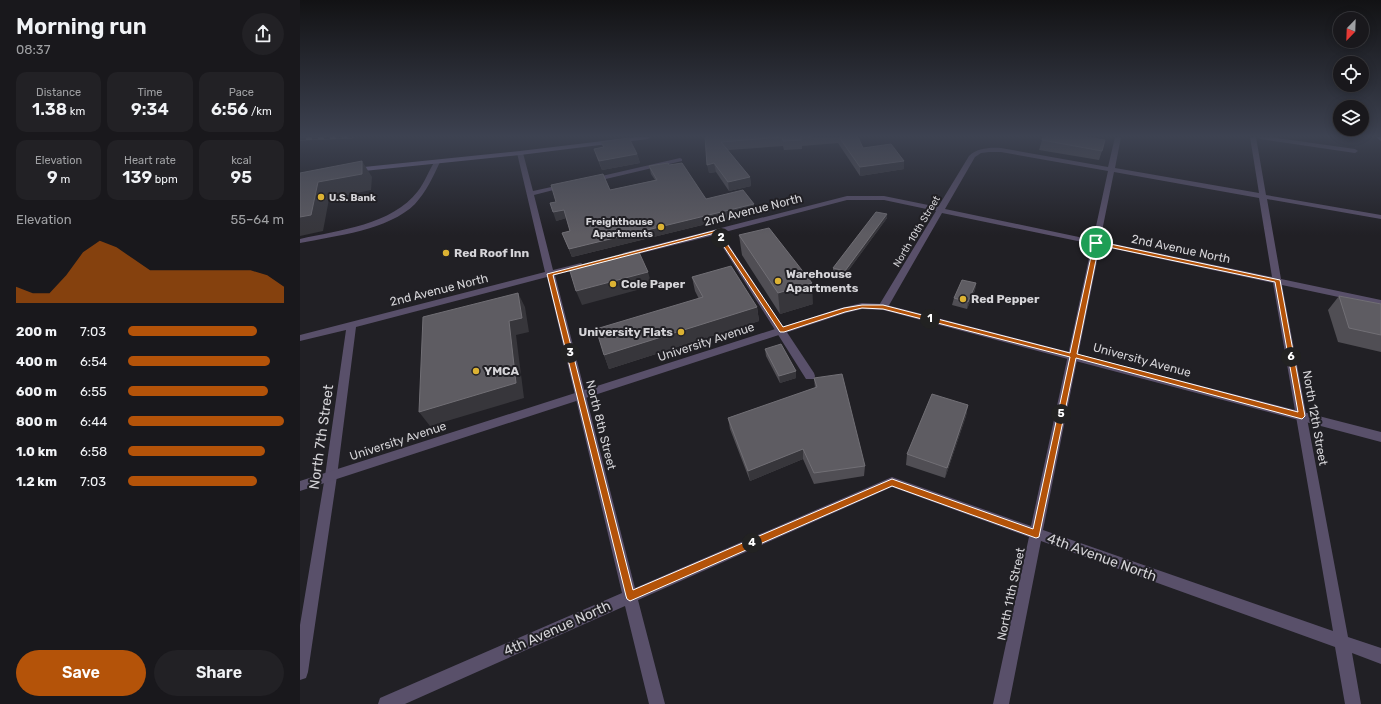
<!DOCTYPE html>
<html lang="en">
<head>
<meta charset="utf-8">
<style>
	:root { --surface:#19181c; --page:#222125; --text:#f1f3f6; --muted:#9fa0a3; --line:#37373b; --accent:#b45309 }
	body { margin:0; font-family:Rubik,sans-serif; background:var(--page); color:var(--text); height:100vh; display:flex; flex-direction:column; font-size:15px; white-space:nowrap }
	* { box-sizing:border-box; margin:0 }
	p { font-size:13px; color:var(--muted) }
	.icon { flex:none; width:22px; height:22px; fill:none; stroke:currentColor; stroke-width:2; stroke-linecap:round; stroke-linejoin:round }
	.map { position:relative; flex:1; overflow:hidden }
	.sheet { display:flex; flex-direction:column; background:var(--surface); width:300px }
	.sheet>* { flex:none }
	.needle { width:26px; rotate:203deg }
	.fabs { position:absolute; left:1033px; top:12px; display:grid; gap:8px }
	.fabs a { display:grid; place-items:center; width:36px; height:36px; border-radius:50%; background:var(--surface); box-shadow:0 2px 10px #0003,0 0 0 1px var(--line); font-size:20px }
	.pin { position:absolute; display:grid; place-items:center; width:34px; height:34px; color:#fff; margin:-17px; border:2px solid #fff; border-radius:50%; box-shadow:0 1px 4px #0007 }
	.km { position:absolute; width:20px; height:20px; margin:-10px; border-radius:50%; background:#222; color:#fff; font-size:11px; line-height:20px; text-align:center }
	.round { display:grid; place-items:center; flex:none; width:42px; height:42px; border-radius:21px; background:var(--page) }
	.head { display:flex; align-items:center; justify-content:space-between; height:68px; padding:0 16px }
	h1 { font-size:22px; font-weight:600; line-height:30px }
	.figures { display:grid; grid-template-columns:repeat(3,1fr); gap:6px; height:68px; padding:4px 16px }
	.figures div { display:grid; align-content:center; border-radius:10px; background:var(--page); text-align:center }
	.figures b { font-size:17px; font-weight:600 }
	.figures small { font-size:11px; font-weight:400 }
	.figures p { font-size:11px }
	.chart { height:112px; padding:8px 16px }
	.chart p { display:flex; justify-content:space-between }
	.chart svg { width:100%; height:72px; margin-top:4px; fill:var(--accent); opacity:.7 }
	.cta { display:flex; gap:8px; margin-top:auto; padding:8px 16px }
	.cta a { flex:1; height:46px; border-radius:24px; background:var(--accent); color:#fff; font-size:16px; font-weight:600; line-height:46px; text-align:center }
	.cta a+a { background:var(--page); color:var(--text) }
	ul { padding:0 16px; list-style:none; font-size:13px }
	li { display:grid; grid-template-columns:64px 48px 1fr; align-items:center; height:30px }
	li i { height:10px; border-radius:5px; background:var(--accent) }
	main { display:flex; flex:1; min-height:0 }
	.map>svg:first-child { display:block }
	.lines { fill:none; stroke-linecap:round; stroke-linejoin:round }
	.minor { fill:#59506a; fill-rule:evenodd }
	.tertiary { fill:#59506a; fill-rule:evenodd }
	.secondary { fill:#786b93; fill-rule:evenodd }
	.primary { fill:#917fb3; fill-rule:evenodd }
	.rail-casing { stroke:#79787d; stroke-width:3 }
	.rail { stroke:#212025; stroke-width:2; stroke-dasharray:6; stroke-linecap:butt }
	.wall { fill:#504e54 }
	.shaded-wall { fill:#37363b }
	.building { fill:#5e5c62; stroke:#716f75 }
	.route { fill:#b45309; stroke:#fff; fill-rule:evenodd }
	.poi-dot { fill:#dcb233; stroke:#212025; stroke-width:1.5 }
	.labels { text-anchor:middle; stroke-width:4; stroke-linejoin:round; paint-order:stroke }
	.far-poi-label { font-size:10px; font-weight:bold; fill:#d5d4d8; stroke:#212025; text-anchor:start }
	.far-street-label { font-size:10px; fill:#d5d4d8; stroke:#212025 }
	.street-label { font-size:12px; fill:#d5d4d8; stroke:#212025 }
	.poi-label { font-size:12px; font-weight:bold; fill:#d5d4d8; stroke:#212025; text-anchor:start }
	.near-street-label { font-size:14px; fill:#d5d4d8; stroke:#212025 }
</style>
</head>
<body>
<main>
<section class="sheet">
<div class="head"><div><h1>Morning run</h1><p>08:37</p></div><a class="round"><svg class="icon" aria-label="share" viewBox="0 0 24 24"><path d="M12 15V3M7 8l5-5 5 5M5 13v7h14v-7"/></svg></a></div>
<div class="figures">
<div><p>Distance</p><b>1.38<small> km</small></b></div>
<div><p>Time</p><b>9:34</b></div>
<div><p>Pace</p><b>6:56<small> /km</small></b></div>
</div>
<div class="figures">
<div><p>Elevation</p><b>9<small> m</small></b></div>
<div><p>Heart rate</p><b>139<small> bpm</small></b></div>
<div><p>kcal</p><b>95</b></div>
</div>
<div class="chart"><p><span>Elevation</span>55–64 m</p>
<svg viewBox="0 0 160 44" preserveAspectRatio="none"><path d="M0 44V34L10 38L20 38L30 27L40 13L50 6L60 10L70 17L80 24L90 24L100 24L110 24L120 24L130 24L140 24L150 27L160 34V44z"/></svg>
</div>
<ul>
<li><b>200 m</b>7:03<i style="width:83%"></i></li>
<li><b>400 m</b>6:54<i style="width:91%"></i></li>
<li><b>600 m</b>6:55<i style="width:90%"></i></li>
<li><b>800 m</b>6:44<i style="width:100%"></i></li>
<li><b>1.0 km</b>6:58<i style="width:88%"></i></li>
<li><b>1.2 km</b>7:03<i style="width:83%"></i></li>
</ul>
<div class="cta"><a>Save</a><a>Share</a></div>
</section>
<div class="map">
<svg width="1081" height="704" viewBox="0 0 1081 704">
	<rect width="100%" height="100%" fill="#212025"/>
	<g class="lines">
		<g class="minor">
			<path d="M815,137H821L815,168L959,193L950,137H956L966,195L1081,215V219L967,199L981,279L1081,300V306L982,285L1048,637L1081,648V664L1052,653L1061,704H1045L1035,647L741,541L709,704H693L729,537L592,487L338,600L365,704H349L325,606L105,704H78L80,698L322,593L247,277L56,327L37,476L8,672L6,678L0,680V625L25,476L46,330L0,341V335L245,272L217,153L218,152L223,153L233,191L265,184L269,186L234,195L253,270L281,263L285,266L284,268L255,275L335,588L592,477L731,526L792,244L642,213L588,307L583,310L578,307L636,211L584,200H547L421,233L514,373L515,376L514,379H506L415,235L326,257H323L322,255L323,253L547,196H584L638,207L669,156C677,148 690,147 701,148L808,167ZM689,152H701L808,171L793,240L645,209L675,157L681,153ZM814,172L959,198L972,277L800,241ZM800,246L973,283L1033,631L743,530Z"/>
			<path d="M957,137H970L1055,149L1058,151L1055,153L960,139Z"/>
			<path d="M380,158L382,159V161L293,182L290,180L293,178Z"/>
			<path d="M135,161L140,162C133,177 126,192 115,204C89,230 35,236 0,243V239C39,230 92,225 118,191C125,182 129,170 135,161Z"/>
		</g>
		<path class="tertiary" d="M562,303L583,304L1081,432V442L583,310L562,309L546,313L0,491V481L541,308Z"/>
		<path class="secondary" d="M336,137H351L348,139L220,155L54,172L51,170L54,168L220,151Z"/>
		<path class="primary" d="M1076,137H1081V141Z"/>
		<g class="rail-casing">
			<path id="rail" d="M0,139L52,137"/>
		</g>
		<use href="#rail" class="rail"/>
	</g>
	<g class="wall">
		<path d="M405,137H558L563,148L604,169L560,176L538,143L502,146V149L484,150L483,146L428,150L450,177L451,186L429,191L416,172L409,173Z"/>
		<path d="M742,140L802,151L799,160L739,150Z"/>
		<path d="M301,142L337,154L340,163L302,170L297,158L294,149L303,147Z"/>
		<path d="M369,165L406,199L455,212L272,257L262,233L270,231L266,218L256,221V202L355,180L351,174L349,166Z"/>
		<path d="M587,214V218L545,275L533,271V268Z"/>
		<path d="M439,235L513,304L480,314L442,255Z"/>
		<path d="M392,277L457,307L459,321L309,369L304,355L399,299L395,291Z"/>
		<path d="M676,283L675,290L667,309L652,305L654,298Z"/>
		<path d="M1039,296L1081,304V352L1038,342L1028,310Z"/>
		<path d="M465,349L496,371V378L480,383L466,356Z"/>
		<path d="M514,378L565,466L564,476L514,484L503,459L450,481L430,429L428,418L515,388Z"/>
		<path d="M668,405L666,416L645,478L606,465L607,454Z"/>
	</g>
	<g class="shaded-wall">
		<path d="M337,154L340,163L302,170L299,161Z"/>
		<path d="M62,161L72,177L71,190L29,199L23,231L0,236V217L18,182Z"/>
		<path d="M604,161V169L560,176V167Z"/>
		<path d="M414,163L416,172L409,173L407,165Z"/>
		<path d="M450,177L451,186L429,191L428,182Z"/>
		<path d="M454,204L455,212L272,257L269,249Z"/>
		<path d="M264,210L267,218L256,221L253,212Z"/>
		<path d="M587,214V218L545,275V271Z"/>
		<path d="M348,272L352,286L282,305L276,291Z"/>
		<path d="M512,283L513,304L480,314L478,293Z"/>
		<path d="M676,283L675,290L667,309L668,302Z"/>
		<path d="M218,293L225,307L229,332L216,335L224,398L130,426L119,412L209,321Z"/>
		<path d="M457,307L459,321L309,369L304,355Z"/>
		<path d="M496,371V378L480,383L479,376Z"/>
		<path d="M668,405L666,416L645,478L647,468Z"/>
		<path d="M503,449V459L450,481L448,471Z"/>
	</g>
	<g class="building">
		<path d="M405,137H511H501V140L483,141L482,137L421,142L450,177L428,182L414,163L407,165Z"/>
		<path d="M539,137H558L563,148L591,144L604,161L560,167Z"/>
		<path d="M743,137H786L805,140L802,151L742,140Z"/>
		<path d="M329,138L337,154L299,161L294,149L304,147L301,142Z"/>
		<path d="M62,161V174L18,182L11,215L0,217V173Z"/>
		<path d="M368,163L369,165L382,163L406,199L443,190L454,204L269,249L262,233L270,231L264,210L253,212L250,203L256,202L251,185L303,174L310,190L357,180L349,166Z"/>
		<path d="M576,212L587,214L545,271L533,268Z"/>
		<path d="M469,228L512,283L478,293L439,235Z"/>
		<path d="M338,250L348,272L276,291L269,268Z"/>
		<path d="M431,266L457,307L304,355L296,329L403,297L392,277Z"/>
		<path d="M662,280L676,283L668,302L654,298Z"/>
		<path d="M218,293L222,318L209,321L216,383L119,412L123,317Z"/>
		<path d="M1039,296L1081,304V335L1049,328Z"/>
		<path d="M481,344L496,371L479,376L465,349Z"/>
		<path d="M542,374L565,466L514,473L503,449L448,471L428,418L517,387L514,378Z"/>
		<path d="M632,394L668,405L647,468L607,454Z"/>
	</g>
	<linearGradient id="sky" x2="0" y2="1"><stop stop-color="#121214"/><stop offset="0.58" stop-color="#3d4251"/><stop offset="1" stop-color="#3d4251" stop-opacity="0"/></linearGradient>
	<rect width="1081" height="235" fill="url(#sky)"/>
	<path class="route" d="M417,230L419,232L483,327L544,308L562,305H583L770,353L794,243L796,241L980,280L1005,416L1002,419L776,358L739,537L736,538L592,486L330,601L327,599L326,596L247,274ZM415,233L480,332H484L545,312L562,308L583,309L770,357L733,529L592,479L333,590L253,275ZM799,245L975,282L998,412L777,354Z"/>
	<g class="poi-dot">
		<circle cx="21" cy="197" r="4"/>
		<circle cx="361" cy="227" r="4"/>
		<circle cx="146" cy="253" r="4"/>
		<circle cx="478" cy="281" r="4"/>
		<circle cx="313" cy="284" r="4"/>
		<circle cx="663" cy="299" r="4"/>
		<circle cx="381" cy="332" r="4"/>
		<circle cx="176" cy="371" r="4"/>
	</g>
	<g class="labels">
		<g class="far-poi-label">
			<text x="29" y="201">U.S. Bank</text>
			<text x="353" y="225" text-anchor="end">Freighthouse<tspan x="353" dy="12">Apartments</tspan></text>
		</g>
		<g class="far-street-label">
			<text transform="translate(616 231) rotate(-59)" y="4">North 10th Street</text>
		</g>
		<g class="street-label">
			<text transform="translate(453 210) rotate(-14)" y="4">2nd Avenue North</text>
			<text transform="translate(881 249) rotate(12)" y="4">2nd Avenue North</text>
			<text transform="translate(139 290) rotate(-14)" y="4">2nd Avenue North</text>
			<text transform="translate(406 342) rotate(-18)" y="4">University Avenue</text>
			<text transform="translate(842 360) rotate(15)" y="4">University Avenue</text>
			<text transform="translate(1015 418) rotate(80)" y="4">North 12th Street</text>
			<text transform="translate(301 425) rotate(76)" y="4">North 8th Street</text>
			<text transform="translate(98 441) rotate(-18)" y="4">University Avenue</text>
			<text transform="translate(711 594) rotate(-78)" y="4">North 11th Street</text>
		</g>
		<g class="poi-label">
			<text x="154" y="257">Red Roof Inn</text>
			<text x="486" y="278">Warehouse<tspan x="486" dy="14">Apartments</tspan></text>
			<text x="321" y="288">Cole Paper</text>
			<text x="671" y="303">Red Pepper</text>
			<text x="373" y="336" text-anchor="end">University Flats</text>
			<text x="184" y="375">YMCA</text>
		</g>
		<g class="near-street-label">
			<text transform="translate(21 437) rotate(-82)" y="5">North 7th Street</text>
			<text transform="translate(802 557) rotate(20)" y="5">4th Avenue North</text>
			<text transform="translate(257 628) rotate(-24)" y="5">4th Avenue North</text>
		</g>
	</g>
</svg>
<div class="fabs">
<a><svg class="needle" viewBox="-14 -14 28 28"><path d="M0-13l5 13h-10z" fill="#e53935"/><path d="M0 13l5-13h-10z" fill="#9fa0a3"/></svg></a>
<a><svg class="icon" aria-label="locate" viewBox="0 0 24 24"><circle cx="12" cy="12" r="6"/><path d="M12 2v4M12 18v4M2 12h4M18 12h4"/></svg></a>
<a><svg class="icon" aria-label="layers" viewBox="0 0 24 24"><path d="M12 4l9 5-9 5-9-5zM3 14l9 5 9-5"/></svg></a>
</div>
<div class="pin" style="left:796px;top:243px;background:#1e9e55"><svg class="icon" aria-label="arrive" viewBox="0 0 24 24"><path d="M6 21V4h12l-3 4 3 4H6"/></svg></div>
<b class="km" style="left:630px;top:319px">1</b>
<b class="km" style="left:421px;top:238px">2</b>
<b class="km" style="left:270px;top:353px">3</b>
<b class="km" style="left:452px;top:543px">4</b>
<b class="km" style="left:761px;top:414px">5</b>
<b class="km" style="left:991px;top:357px">6</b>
</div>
</main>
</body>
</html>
